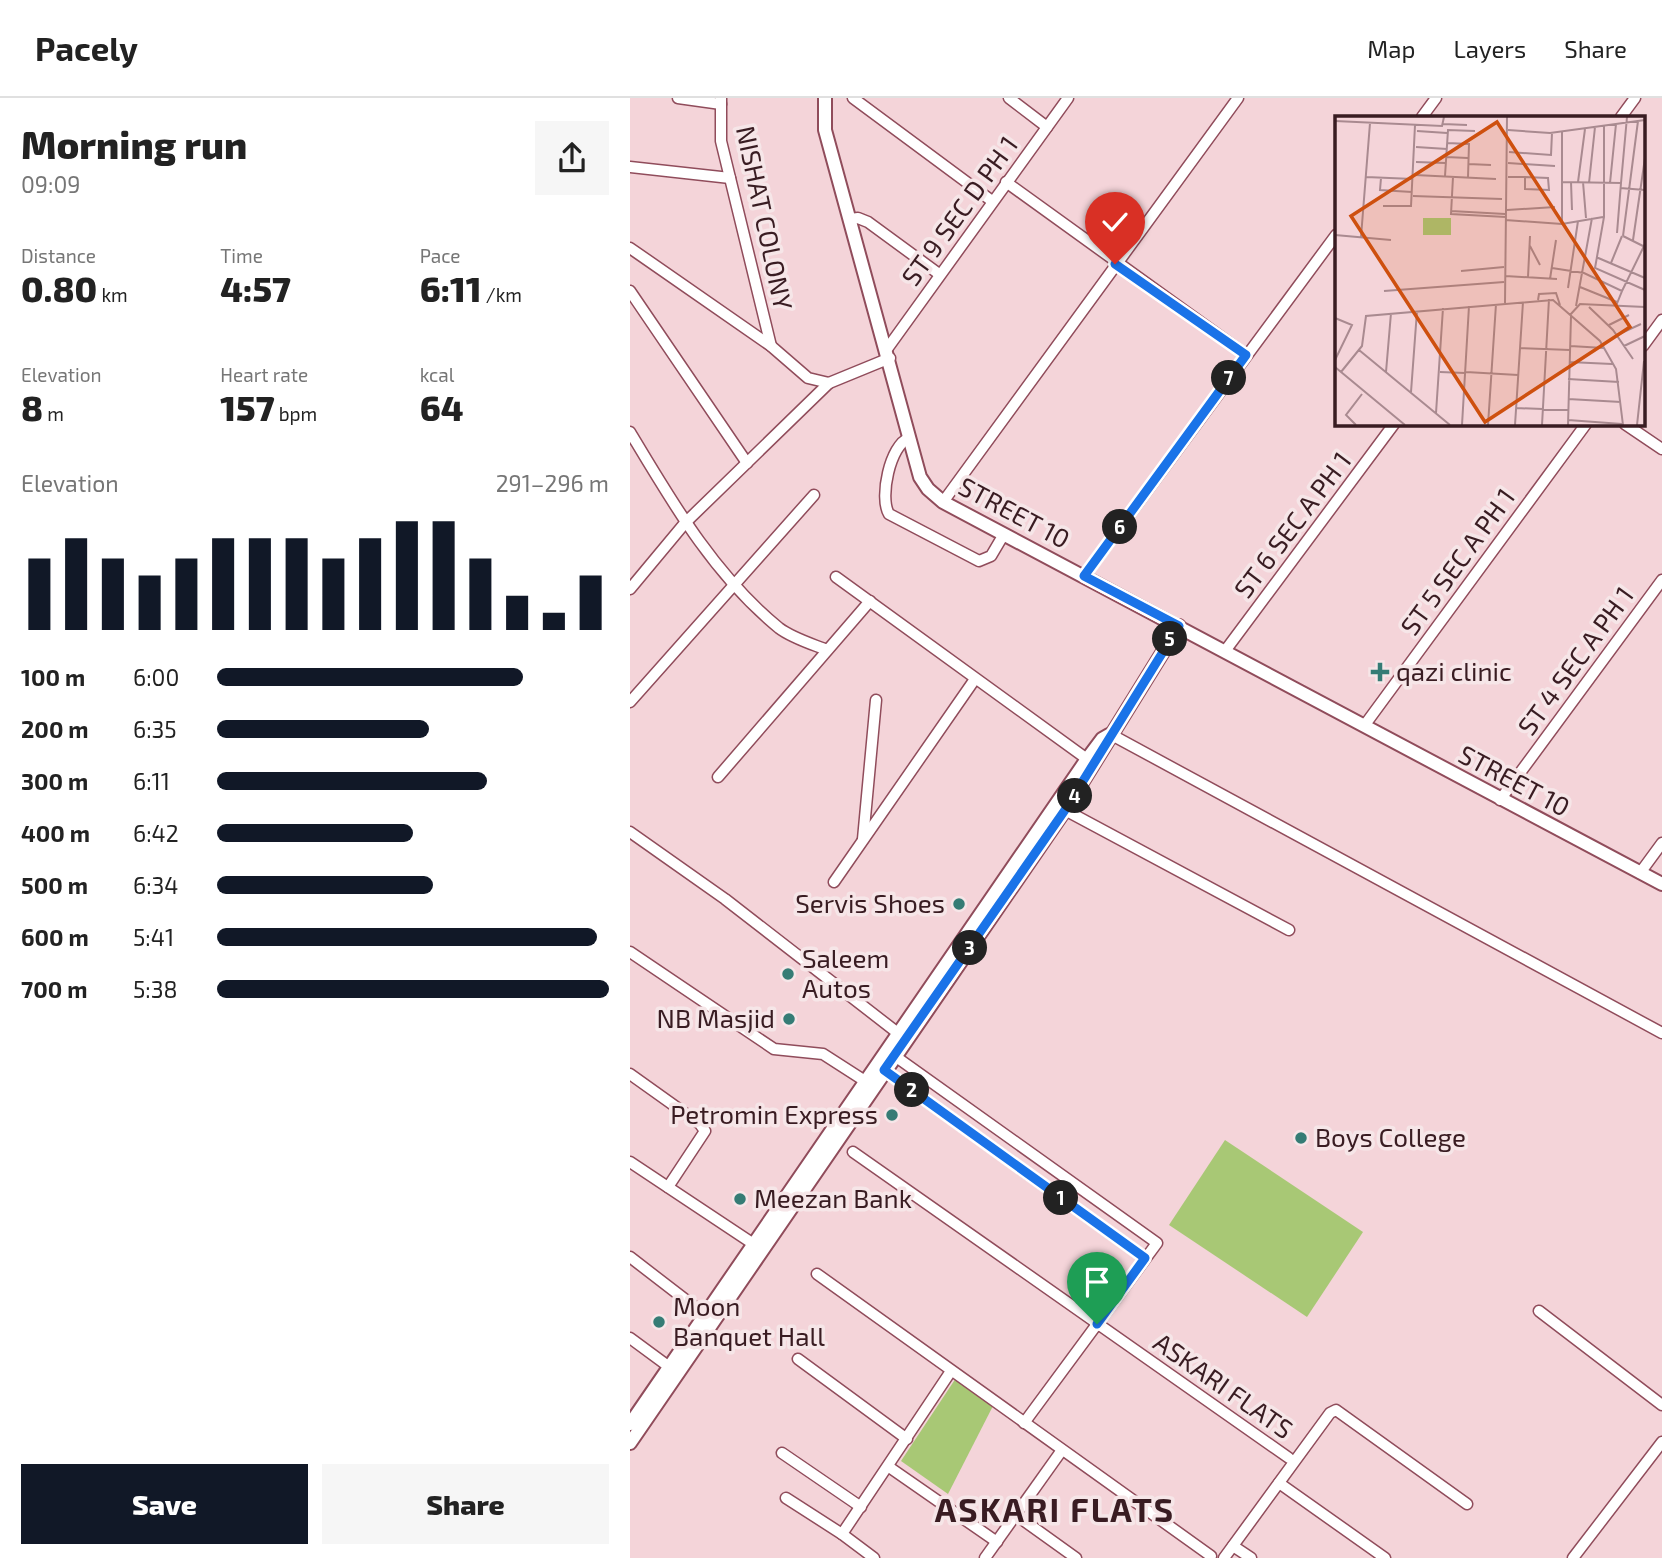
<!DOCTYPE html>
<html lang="en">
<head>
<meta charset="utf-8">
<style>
	:root { --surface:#fff; --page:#f6f6f6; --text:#222; --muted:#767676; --line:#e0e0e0; --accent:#111827 }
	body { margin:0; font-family:"Exo 2",sans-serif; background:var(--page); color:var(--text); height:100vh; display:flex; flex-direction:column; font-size:26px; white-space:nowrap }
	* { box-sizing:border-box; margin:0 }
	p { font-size:23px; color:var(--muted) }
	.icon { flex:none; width:38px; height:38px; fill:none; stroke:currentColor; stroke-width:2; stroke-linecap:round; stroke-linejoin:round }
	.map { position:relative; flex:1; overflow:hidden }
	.panel { display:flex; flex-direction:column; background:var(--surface); width:630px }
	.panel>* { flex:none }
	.pin { position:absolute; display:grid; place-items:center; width:60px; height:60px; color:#fff; margin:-72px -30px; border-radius:50% 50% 50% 0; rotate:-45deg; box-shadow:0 0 7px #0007 }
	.pin .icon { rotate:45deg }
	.km { position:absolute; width:35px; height:35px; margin:-18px; border-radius:50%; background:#222; color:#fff; font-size:19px; line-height:35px; text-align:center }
	.round { display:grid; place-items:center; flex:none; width:74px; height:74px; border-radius:0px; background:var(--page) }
	.summary { display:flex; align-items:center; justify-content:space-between; height:119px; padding:0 21px }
	h1 { font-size:38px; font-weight:800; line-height:52px }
	.metrics { display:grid; grid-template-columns:repeat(3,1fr); gap:10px; height:119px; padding:7px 21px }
	.metrics div { display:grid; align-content:center }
	.metrics b { font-size:35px; font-weight:800 }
	.metrics small { font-size:19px; font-weight:400 }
	.metrics p { font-size:19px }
	.chart { height:196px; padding:14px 21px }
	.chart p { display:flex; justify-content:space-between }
	.chart svg { width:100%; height:126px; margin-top:7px; stroke:var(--accent); stroke-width:6 }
	.button { display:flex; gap:14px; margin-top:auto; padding:14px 21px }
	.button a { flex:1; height:80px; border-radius:0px; background:var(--accent); color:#fff; font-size:28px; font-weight:800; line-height:80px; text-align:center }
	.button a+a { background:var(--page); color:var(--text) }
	ul { padding:0 21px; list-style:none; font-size:23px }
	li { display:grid; grid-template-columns:112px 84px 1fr; align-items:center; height:52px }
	li i { height:18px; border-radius:9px; background:var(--accent) }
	header { display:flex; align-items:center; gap:42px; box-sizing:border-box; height:98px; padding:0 35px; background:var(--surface); border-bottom:2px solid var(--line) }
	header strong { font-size:33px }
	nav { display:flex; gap:38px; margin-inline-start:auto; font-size:24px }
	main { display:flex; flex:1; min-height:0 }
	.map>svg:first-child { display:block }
	.green { fill:#a8c875 }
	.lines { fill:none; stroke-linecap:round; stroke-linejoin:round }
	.minor-casing { stroke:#904c5b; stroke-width:13 }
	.tertiary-casing { stroke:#904c5b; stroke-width:16 }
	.minor { stroke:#fff; stroke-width:10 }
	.tertiary { stroke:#fff; stroke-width:12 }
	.route-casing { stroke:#fff; stroke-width:14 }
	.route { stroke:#1a73e8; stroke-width:9 }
	.poi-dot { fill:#357c75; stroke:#f6e6e8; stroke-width:2.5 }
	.labels { text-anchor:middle; stroke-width:7; stroke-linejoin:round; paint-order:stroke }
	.street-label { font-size:26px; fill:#391c22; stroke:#f6e6e8 }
	.poi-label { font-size:26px; fill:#391c22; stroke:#f6e6e8; text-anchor:start }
	.district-label { font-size:33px; font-weight:bold; letter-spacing:2px; fill:#391c22; stroke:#f6e6e8 }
	.inset-road { fill:none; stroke:#a98a90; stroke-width:2 }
	.view { fill:#ce500f; fill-opacity:0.15; stroke:#ce500f; stroke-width:3.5 }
	.inset-edge { fill:none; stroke:#391c22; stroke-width:3.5 }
</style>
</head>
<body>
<header>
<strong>Pacely</strong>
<nav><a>Map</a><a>Layers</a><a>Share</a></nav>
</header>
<main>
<section class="panel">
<div class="summary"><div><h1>Morning run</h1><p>09:09</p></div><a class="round"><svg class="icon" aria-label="share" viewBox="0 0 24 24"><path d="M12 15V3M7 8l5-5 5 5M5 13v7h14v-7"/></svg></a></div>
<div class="metrics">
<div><p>Distance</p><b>0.80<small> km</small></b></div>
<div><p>Time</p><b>4:57</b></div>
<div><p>Pace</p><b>6:11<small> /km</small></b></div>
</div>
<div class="metrics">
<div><p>Elevation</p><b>8<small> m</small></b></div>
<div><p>Heart rate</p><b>157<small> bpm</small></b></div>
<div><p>kcal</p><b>64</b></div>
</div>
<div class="chart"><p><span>Elevation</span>291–296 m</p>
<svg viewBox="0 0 160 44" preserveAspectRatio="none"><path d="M5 44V19M15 44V12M25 44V19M35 44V25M45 44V19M55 44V12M65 44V12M75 44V12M85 44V19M95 44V12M105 44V6M115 44V6M125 44V19M135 44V32M145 44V38M155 44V25"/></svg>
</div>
<ul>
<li><b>100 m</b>6:00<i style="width:78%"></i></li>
<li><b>200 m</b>6:35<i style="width:54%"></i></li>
<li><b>300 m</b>6:11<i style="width:69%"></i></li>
<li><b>400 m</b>6:42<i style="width:50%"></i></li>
<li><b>500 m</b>6:34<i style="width:55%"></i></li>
<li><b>600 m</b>5:41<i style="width:97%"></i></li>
<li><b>700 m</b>5:38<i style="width:100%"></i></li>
</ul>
<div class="button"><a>Save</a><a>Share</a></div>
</section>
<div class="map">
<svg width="1032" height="1460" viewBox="0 0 1032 1460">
	<rect width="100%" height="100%" fill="#f4d4d9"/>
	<g class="green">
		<path d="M595,1042L733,1134L677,1219L539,1127Z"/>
		<path d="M328,1277L365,1304L318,1396L271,1363Z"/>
	</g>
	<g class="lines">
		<g class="minor-casing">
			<g id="minor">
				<path d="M48,0L91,6"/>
				<path d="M91,0V43L141,248"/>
				<path d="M223,0L362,103"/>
				<path d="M379,0L417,29"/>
				<path d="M792,19L806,0"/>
				<path d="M991,19L1005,0"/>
				<path d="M0,69L100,80"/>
				<path d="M376,84L616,257"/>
				<path d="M221,121L228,120L238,124L309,176"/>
				<path d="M0,150L141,248L178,280L199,285L260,260"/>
				<path d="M0,193L117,365"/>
				<path d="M1013,248L1032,222"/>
				<path d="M257,251L438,0"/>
				<path d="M995,326L1032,351"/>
				<path d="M0,334C42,404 84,477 149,530C162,540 182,546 197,552"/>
				<path d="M279,340C260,347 249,400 259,416L349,463L361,458L374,436"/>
				<path d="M313,404L608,0"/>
				<path d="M454,478L706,137"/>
				<path d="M206,479L457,661"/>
				<path d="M0,491L55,425L199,285"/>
				<path d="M595,553L764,326"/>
				<path d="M0,604L184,397"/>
				<path d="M734,628L956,326"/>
				<path d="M480,636L1032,935"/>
				<path d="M88,679L240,503"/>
				<path d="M870,702L1032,482"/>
				<path d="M435,712L659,832"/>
				<path d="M0,734L95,801L273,939"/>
				<path d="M233,741L246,602"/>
				<path d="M1010,775L1032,745"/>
				<path d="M204,784L345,581"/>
				<path d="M0,854L144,951L193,956L235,983"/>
				<path d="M262,956L527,1145L394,1325"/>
				<path d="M251,970L515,1160"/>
				<path d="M0,976L70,1026L75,1033L38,1089"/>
				<path d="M223,1054L659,1360"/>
				<path d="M0,1064L122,1145"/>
				<path d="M0,1159L74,1216"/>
				<path d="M187,1176L581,1458"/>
				<path d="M909,1213L1032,1307"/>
				<path d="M0,1240L38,1268"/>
				<path d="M168,1261L277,1341"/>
				<path d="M152,1355L231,1409"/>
				<path d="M259,1369L367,1444"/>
				<path d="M649,1385L755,1460"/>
				<path d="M156,1400L212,1436"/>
				<path d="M386,1417L446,1460"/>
				<path d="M603,1448L621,1460"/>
				<path d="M244,1460L212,1436L321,1273"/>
				<path d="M355,1460L432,1352"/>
				<path d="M594,1460L700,1315L706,1312L837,1406"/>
				<path d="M943,1460L1032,1344"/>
			</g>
		</g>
		<g class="tertiary-casing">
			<g id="tertiary">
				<path d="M195,0V32L290,379L298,391L313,404L1032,786"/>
				<path d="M0,1326L457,661L472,641L479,637"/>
				<path d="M0,1345L435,712L549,528"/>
			</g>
		</g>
		<use href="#minor" class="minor"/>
		<use href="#tertiary" class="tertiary"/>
	</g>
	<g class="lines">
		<g class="route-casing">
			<path id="route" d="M467,1226L515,1160L254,972L435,712L549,528L454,478L616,257L485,166"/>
		</g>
		<use href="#route" class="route"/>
	</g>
	<g class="poi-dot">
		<path d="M746.5 563.5h7v7h7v7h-7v7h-7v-7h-7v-7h7z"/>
		<circle cx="329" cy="806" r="7"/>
		<circle cx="158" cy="876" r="7"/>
		<circle cx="159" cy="921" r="7"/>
		<circle cx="262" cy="1017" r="7"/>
		<circle cx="671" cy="1040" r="7"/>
		<circle cx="110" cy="1101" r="7"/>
		<circle cx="29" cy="1224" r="7"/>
	</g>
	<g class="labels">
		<g class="street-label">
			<text transform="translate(330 113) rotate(-54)" y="9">ST 9 SEC D PH 1</text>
			<text transform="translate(134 120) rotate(78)" y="9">NISHAT COLONY</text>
			<text transform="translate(384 415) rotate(28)" y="9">STREET 10</text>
			<text transform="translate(663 427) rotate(-53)" y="9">ST 6 SEC A PH 1</text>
			<text transform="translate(828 464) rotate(-54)" y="9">ST 5 SEC A PH 1</text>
			<text transform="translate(946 563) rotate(-54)" y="9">ST 4 SEC A PH 1</text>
			<text transform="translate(884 683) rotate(28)" y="9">STREET 10</text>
			<text transform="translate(593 1288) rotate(35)" y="9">ASKARI FLATS</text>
		</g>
		<g class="poi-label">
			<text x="766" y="583">qazi clinic</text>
			<text x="315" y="815" text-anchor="end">Servis Shoes</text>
			<text x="172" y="870">Saleem<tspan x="172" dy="30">Autos</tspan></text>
			<text x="145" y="930" text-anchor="end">NB Masjid</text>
			<text x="248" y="1026" text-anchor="end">Petromin Express</text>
			<text x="685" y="1049">Boys College</text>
			<text x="124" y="1110">Meezan Bank</text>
			<text x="43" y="1218">Moon<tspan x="43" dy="30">Banquet Hall</tspan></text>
		</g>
		<g class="district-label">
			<text x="425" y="1424">ASKARI FLATS</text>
		</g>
	</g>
	<g transform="translate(705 18)">
		<rect width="310" height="310" fill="#f4d4d9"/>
		<path d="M88,102H116V119H88Z" fill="#a8c875"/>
		<path class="inset-road" d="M0,5L107,10L109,1M108,8L132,9M269,10V101L260,152L310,174M173,14L215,17L310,4M82,15L112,17M227,16V108M112,27L134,28L133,61M81,31L112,33M174,36L216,39L217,17M111,41L133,42M81,46L110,47M173,47L220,50M133,48L156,49M80,59L161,63M110,60L113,14L140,15M31,61L78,63M118,61L116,98L171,101M173,61H190L213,62L214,74L190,73V61M46,62L45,74L77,76M227,66L286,67L292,1M236,66L237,94M243,66L250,13M248,66L251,102M254,67L260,11M275,67L281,8M285,72L310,74M78,80L167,83M48,90H76L80,9M172,94L220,91M116,95L170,98M170,104L227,108L268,101M282,117L286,67M0,119L56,124M288,120L303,5M288,120L308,130M26,121L35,7M298,124L310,42M195,130L205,149M261,141L310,162M276,147L287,120M217,152L249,157L287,175L281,190M126,155L169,151M170,160L222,163M193,161L195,120M215,163L221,124M245,171L282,186M233,172L243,105M49,175L169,166M287,175L310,128M203,184L204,178L221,177L225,189M170,187L172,1M241,190L257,102M254,191L278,214L298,243M235,199L245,188L310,191M0,202L17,209L0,244M274,209L294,199M282,219L306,208M235,230L269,232M289,230L310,220M185,232L235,234M24,234L115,309M234,246L277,248M0,251L70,309M6,256L27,230L31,200L218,184L265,225L281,253L288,309M51,256L56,197M105,256L130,257M131,256L183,259M233,263L284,266M76,276L82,195M233,283L286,286M181,292L233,294M101,297L108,192M233,304L287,308M21,309L11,299L27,278M127,309L134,190M153,309L161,188M180,309L188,186M207,309L214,183M233,309L236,200M302,309L309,245"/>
		<path class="view" d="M162,6L295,211L150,306L16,100Z"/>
		<rect width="310" height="310" class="inset-edge"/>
	</g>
</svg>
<div class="pin" style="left:467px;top:1226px;background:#1e9e55"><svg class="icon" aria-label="arrive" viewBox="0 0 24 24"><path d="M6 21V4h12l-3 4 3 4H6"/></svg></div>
<div class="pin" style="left:485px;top:166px;background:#d93025"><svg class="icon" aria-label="check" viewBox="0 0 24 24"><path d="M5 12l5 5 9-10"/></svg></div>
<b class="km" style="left:431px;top:1100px">1</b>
<b class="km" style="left:282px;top:992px">2</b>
<b class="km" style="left:340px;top:850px">3</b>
<b class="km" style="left:445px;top:698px">4</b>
<b class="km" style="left:540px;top:541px">5</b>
<b class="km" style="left:490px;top:429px">6</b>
<b class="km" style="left:599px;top:280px">7</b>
</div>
</main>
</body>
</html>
